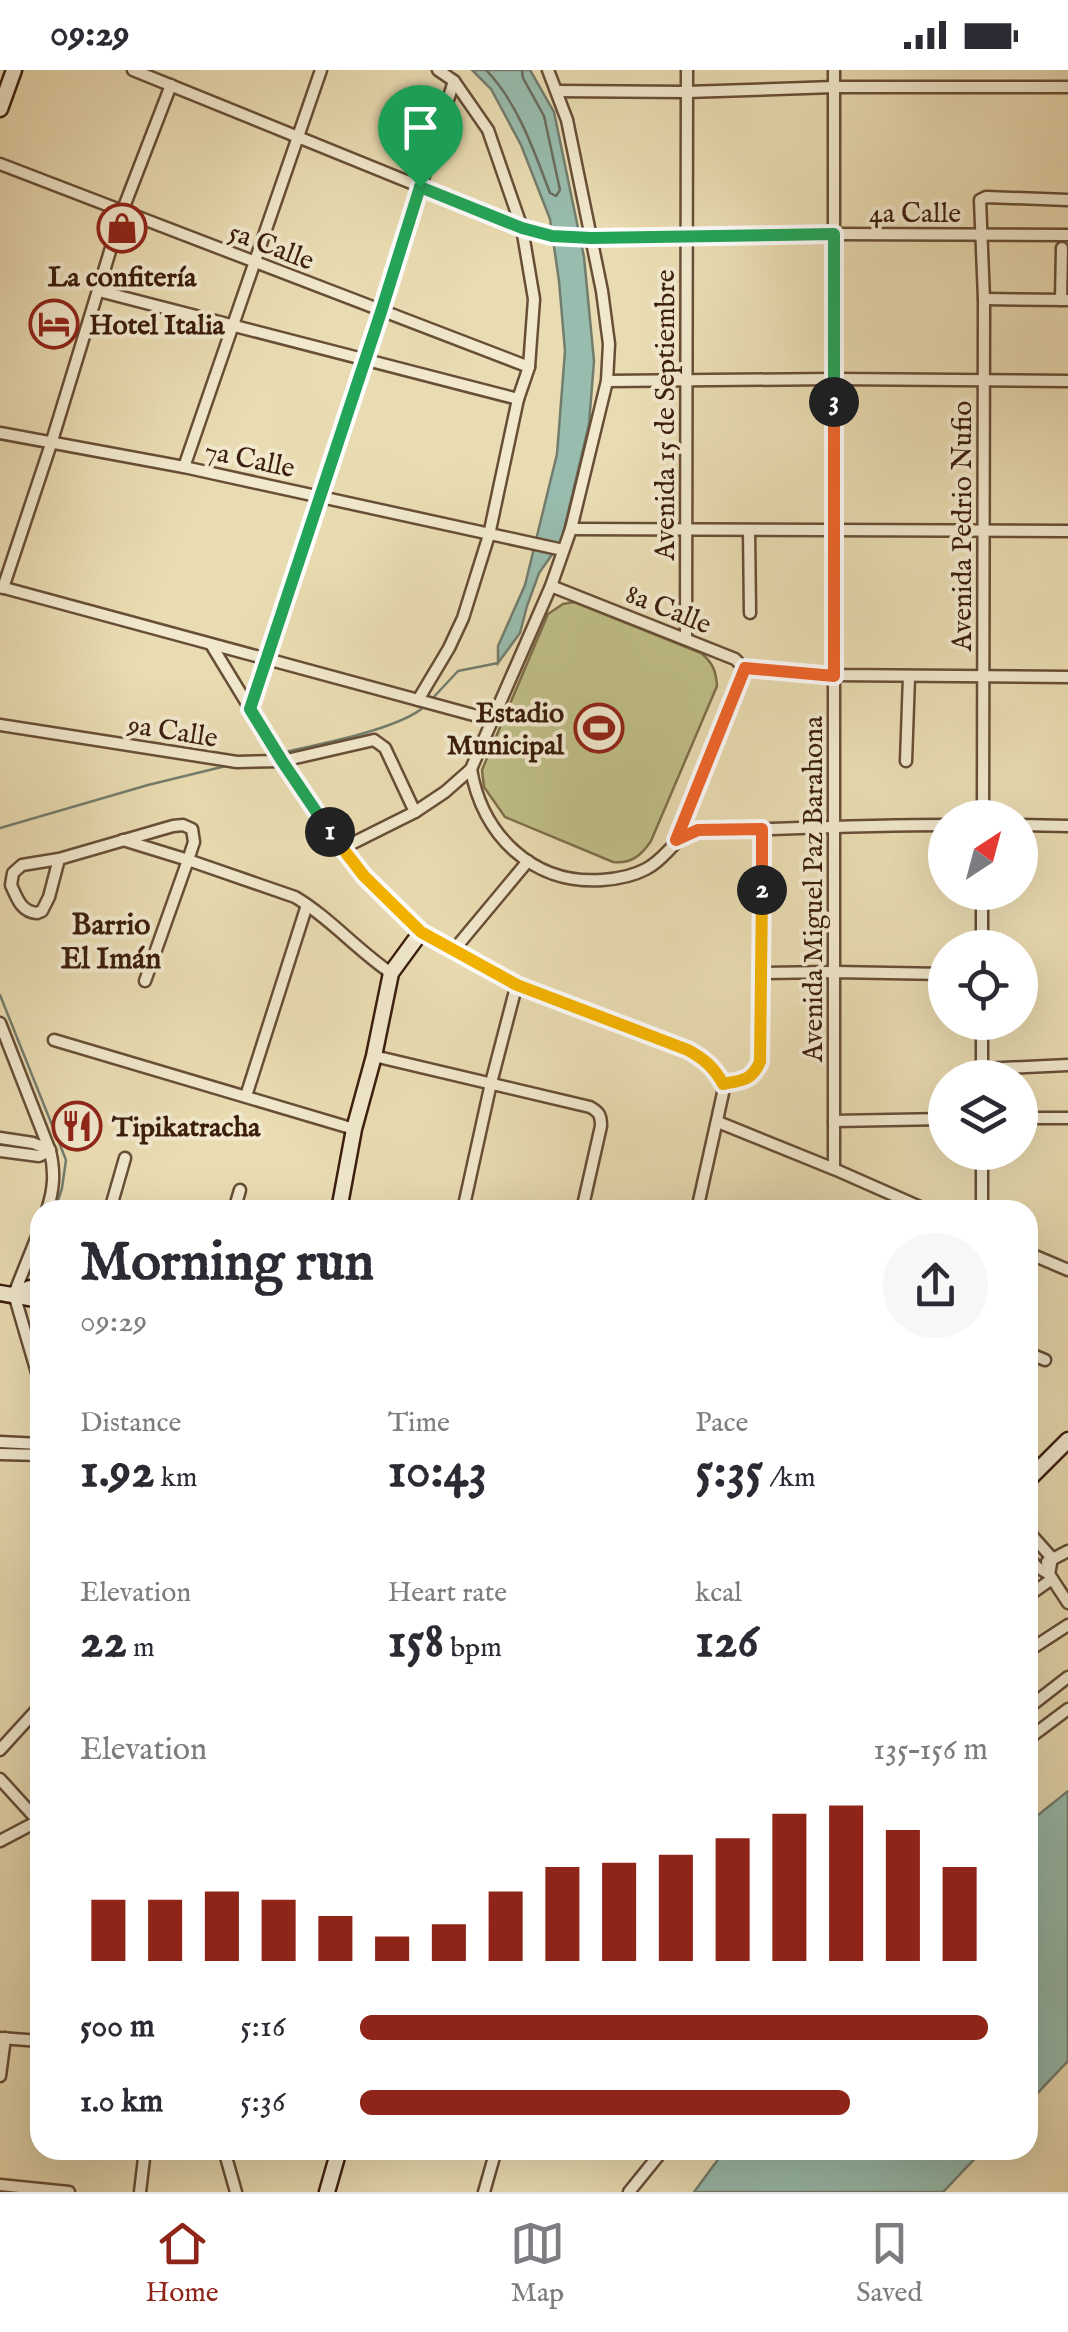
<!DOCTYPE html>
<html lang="en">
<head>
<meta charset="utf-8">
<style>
	:root { --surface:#fff; --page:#f7f7f7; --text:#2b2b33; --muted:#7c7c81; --line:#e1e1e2; --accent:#8f2418 }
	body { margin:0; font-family:"IM FELL English",serif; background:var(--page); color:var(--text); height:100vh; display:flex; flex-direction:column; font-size:38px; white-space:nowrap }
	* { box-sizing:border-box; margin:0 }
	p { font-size:32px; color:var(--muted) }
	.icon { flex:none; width:55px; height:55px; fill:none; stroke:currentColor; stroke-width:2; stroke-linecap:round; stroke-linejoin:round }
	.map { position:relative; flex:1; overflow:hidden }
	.panel { position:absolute; left:30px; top:1130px; width:1008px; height:960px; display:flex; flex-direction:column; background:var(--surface); border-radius:30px; box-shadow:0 10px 40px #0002 }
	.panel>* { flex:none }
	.needle { width:65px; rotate:36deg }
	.buttons { position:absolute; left:928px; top:730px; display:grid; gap:20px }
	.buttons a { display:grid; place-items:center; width:110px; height:110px; border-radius:50%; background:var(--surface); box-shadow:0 10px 40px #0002; font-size:50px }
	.pin { position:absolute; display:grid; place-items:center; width:85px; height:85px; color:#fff; margin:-102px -42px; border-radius:50% 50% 50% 0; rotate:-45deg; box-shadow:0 0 10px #0007 }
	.pin .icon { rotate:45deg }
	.km { position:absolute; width:50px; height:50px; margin:-25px; border-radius:50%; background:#222; color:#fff; font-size:28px; line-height:50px; text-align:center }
	.round { display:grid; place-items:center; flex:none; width:105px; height:105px; border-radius:52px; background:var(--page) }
	.head { display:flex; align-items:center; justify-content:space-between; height:170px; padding:0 50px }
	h1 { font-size:55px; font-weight:700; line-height:75px }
	.stats { display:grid; grid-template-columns:repeat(3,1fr); gap:15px; height:170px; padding:10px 50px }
	.stats div { display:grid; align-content:center }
	.stats b { font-size:50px; font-weight:700 }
	.stats small { font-size:28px; font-weight:400 }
	.stats p { font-size:28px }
	.chart { height:280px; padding:20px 50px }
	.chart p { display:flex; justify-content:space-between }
	.chart svg { width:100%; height:180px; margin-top:10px; stroke:var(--accent); stroke-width:6 }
	ul { padding:0 50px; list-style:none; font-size:32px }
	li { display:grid; grid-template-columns:160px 120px 1fr; align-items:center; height:75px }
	li i { height:25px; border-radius:12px; background:var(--accent) }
	.status { display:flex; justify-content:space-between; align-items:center; height:70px; padding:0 50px; background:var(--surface); direction:ltr }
	.status svg { height:28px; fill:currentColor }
	.tab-bar { display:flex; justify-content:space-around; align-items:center; height:140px; border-top:2px solid var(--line); background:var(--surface); font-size:28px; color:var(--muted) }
	.tab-bar a { display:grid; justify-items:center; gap:5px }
	.tab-bar .selected { color:var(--accent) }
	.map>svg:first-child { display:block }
	.green { fill:#bfbe87; stroke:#7e6e4a; stroke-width:2.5 }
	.water { fill:#98bcad; stroke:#737d6d; stroke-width:2.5 }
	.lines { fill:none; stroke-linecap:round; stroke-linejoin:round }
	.shore { stroke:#6a6d5e; stroke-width:2.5 }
	.stream { stroke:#737d6d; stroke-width:2.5 }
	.street-casing { stroke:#684e37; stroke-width:15 }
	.secondary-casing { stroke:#3c1e0e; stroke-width:19 }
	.street { stroke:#f1e8cd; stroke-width:10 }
	.secondary { stroke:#f1e8cd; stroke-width:14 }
	.split-1-casing { stroke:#fff; stroke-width:20 }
	.split-2-casing { stroke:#fff; stroke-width:20 }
	.split-3-casing { stroke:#fff; stroke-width:20 }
	.split-4-casing { stroke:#fff; stroke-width:20 }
	.split-1 { stroke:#22a559; stroke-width:12 }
	.split-2 { stroke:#f5b400; stroke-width:12 }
	.split-3 { stroke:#f0652b; stroke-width:12 }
	.split-4 { stroke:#22a559; stroke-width:12 }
	.labels { text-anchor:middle; stroke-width:8; stroke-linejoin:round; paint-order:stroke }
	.street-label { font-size:28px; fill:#3c1e0e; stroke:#f1e8cd }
	.poi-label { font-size:28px; font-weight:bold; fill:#3c1e0e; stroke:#f1e8cd; text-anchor:start }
	.neighbourhood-label { font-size:30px; font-weight:bold; fill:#3c1e0e; stroke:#f1e8cd }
</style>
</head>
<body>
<div class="status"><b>09:29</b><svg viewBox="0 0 49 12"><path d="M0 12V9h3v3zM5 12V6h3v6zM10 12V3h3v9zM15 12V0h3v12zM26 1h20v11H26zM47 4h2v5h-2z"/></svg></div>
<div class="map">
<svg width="1068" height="2122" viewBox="0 0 1068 2122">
	<rect width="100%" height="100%" fill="#eadcb2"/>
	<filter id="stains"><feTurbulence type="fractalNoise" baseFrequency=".002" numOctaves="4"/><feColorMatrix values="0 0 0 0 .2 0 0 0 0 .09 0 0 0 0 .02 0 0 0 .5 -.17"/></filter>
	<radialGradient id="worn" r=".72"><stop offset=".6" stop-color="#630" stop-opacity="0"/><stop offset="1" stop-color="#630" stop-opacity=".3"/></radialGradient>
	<path class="green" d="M574,532L701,583C713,593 716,601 717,616L651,771C641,786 631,794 613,792L505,747L484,717L482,700L548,544L563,534Z"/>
	<g class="water">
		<path d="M472,0H530L554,42L584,187L594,291L589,354L561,472L539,503L527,536L520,563L498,593V576L525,515L557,384L565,281L559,211L550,149L521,75L491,19Z"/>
		<path d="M1068,1721V1991L1028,2033V1753Z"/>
		<path d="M725,2080H983L943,2122H694Z"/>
	</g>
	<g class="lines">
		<path class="shore" d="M486,0C518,33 534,81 550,123L556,126L560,120L544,46L523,8L522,0"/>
		<g class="stream">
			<path d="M430,631L458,601L498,593"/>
			<path d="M285,682C320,674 400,659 425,636"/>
			<path d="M0,758L148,715L230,695"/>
			<path d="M0,925L66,1090L62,1118L55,1140"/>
			<path d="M31,1200L40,1177"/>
		</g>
		<g class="street-casing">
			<g id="street">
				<path d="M133,0L522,158L552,166L591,168L834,164L1068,165"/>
				<path d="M557,21L687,22L834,17H1068"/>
				<path d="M0,94L529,297"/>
				<path d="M99,221L518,329"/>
				<path d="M984,229L1068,230"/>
				<path d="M1061,230L1062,178"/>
				<path d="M607,311L834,309L1068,311"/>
				<path d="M0,363L184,397L563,480"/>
				<path d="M184,397L321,0"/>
				<path d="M571,459L1068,461"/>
				<path d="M749,460L750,543"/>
				<path d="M551,516L735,589L745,599L834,605L1068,607"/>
				<path d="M1,517L492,650"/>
				<path d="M3,518L51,374L122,142L171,15"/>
				<path d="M686,569L687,0"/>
				<path d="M212,576L282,691L341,779L364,806L421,862L517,915L688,980C705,990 723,1001 723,1023L697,1140"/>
				<path d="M418,630L449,578L463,548L489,465L518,329L529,297L534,229L522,158L488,60L454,11L438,0"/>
				<path d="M250,639L381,242L454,11"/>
				<path d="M0,655L237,692L282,691L374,670L385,678L415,742"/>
				<path d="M906,691L909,607"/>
				<path d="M471,699C482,765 533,815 602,810C617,809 633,806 646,799C669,787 673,766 701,760C723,756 747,760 769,759C828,757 886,755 945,755"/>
				<path d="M983,748L984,229L980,130L986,127L1068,130"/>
				<path d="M1020,755L1068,756"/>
				<path d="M676,769L745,599"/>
				<path d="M123,770L188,790L295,827C329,847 357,880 391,903"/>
				<path d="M341,779L415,742L445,722L471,699L551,516L571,459L607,311L609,274L602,221L567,50L548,0"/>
				<path d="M59,789L49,827L42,841L37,843C21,842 17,828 11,815L13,803L22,795L59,789L173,756L183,755L192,759L194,772L188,790L145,911"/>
				<path d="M982,878V822"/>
				<path d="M453,881L528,791"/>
				<path d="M762,903L834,902L945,904"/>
				<path d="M0,953L50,1081C55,1102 54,1119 47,1140"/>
				<path d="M54,970L354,1059"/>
				<path d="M374,986L590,1037C599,1042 601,1045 601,1056L582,1140"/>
				<path d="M982,999L1068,995"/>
				<path d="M982,1008V952"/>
				<path d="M723,1013C743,1010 751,1011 760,992L761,759"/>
				<path d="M246,1026L307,835"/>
				<path d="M1020,1048H1068"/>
				<path d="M834,1051L945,1049"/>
				<path d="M718,1052L834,1099L927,1140"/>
				<path d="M0,1068L33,1073L50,1080"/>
				<path d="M0,1081L39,1086L50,1081"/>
				<path d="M834,1099V0"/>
				<path d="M110,1140L125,1088"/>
				<path d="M234,1140L240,1120"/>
				<path d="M463,1140L491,1013L515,921"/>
				<path d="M982,1140V1082"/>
				<path d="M40,1159L14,1224L40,1313"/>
				<path d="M1028,1183L1068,1200"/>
				<path d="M1028,1283L1045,1290"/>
				<path d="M0,1372L40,1374"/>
				<path d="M0,1384L40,1385"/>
				<path d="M1028,1461L1052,1488L1049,1504"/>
				<path d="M1028,1487L1037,1497L1049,1504L1068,1533"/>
				<path d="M1047,1492L1068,1481"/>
				<path d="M1028,1526L1052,1509"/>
				<path d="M1028,1581L1068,1555"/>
				<path d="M1028,1638L1068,1607"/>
				<path d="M1028,1669L1068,1639"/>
				<path d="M0,1680L40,1636"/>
				<path d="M0,1709L40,1753"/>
				<path d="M0,1771L38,1751"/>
				<path d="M0,1968L40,1971"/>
				<path d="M0,2006L5,1968"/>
				<path d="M224,2080L236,2122"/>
				<path d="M0,2115L69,2122"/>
				<path d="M140,2122L145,2080"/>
				<path d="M484,2122L496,2080"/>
				<path d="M629,2122L663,2080"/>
			</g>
		</g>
		<g class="secondary-casing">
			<g id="secondary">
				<path d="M0,39L14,0"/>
				<path d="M339,1140L354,1059L374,986L391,903L421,862"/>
				<path d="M0,1223L40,1230"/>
				<path d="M14,1224L30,1218H40"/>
				<path d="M1028,1410L1068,1370"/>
				<path d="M327,2122L339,2080"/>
			</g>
		</g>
		<use href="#street" class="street"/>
		<use href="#secondary" class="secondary"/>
	</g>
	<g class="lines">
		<g class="split-1-casing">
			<path id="split-1" d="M330,762L282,691L250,639L381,242L420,117"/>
		</g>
		<g class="split-2-casing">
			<path id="split-2" d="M330,762L364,806L421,862L517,915L688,980C704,989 714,997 723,1014C743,1010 751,1011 760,992L762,820"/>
		</g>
		<g class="split-3-casing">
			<path id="split-3" d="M762,820V759L698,760L676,770L745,598L834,606V332"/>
		</g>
		<g class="split-4-casing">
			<path id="split-4" d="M420,117L522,158L552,166L591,168L834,164V332"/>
		</g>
		<use href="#split-1" class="split-1"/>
		<use href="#split-2" class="split-2"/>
		<use href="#split-3" class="split-3"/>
		<use href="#split-4" class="split-4"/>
	</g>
	<defs>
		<g id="shop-ring" transform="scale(2.5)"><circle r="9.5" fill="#f1e8cd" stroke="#8f2418" stroke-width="1.5"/><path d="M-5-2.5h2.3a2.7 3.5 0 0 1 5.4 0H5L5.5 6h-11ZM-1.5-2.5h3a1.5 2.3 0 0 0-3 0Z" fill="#8f2418"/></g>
		<g id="hotel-ring" transform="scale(2.5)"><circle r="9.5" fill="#f1e8cd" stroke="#8f2418" stroke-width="1.5"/><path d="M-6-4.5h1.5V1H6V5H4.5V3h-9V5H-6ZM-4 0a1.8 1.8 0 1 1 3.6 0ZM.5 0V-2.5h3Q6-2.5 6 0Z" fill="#8f2418"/></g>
		<g id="stadium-ring" transform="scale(2.5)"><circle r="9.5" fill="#f1e8cd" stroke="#8f2418" stroke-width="1.5"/><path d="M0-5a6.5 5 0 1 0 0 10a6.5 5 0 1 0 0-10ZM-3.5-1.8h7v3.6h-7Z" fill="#8f2418"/></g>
		<g id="restaurant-ring" transform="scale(2.5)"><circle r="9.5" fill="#f1e8cd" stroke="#8f2418" stroke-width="1.5"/><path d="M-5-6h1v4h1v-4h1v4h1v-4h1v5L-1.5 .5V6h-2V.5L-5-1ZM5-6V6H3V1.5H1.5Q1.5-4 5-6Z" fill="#8f2418"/></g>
	</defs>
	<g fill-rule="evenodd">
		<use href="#shop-ring" x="122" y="158"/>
		<use href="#hotel-ring" x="54" y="254"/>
		<use href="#stadium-ring" x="599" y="658"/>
		<use href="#restaurant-ring" x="77" y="1056"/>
	</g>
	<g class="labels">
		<g class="street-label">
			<text x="915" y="152">4a Calle</text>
			<text transform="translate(272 175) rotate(21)" y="10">5a Calle</text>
			<text transform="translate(664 345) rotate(-90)" y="10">Avenida 15 de Septiembre</text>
			<text transform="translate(250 388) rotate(12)" y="10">7a Calle</text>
			<text transform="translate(961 456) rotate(-90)" y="10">Avenida Pedrio Nufio</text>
			<text transform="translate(669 538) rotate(22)" y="10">8a Calle</text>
			<text transform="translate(173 660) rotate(9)" y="10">9a Calle</text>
			<text transform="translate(812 819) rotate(-90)" y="10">Avenida Miguel Paz Barahona</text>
		</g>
		<g class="poi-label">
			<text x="122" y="216" text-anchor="middle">La confitería</text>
			<text x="89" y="264">Hotel Italia</text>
			<text x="564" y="652" text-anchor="end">Estadio<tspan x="564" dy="32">Municipal</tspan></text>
			<text x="112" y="1066">Tipikatracha</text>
		</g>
		<g class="neighbourhood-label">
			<text x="111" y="864">Barrio<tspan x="111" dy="34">El Imán</tspan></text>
		</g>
	</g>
	<rect width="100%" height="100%" filter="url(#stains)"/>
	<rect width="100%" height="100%" fill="url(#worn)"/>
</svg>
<div class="buttons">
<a><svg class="needle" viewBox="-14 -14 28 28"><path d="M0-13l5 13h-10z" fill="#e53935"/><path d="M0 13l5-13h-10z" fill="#7c7c81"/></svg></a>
<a><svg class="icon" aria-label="locate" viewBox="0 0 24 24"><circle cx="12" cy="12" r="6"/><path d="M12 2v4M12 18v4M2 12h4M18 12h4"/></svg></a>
<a><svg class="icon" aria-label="layers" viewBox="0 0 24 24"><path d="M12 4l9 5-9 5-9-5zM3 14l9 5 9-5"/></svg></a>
</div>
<div class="pin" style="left:420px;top:117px;background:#1e9e55"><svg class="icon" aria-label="arrive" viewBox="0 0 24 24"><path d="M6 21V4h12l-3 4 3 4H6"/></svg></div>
<b class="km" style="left:330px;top:762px">1</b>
<b class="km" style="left:762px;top:820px">2</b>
<b class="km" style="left:834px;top:332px">3</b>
<section class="panel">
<div class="head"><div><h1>Morning run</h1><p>09:29</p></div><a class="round"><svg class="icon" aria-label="share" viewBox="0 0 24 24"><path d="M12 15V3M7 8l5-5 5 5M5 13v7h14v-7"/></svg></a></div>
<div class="stats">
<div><p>Distance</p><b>1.92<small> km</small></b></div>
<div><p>Time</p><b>10:43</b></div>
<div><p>Pace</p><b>5:35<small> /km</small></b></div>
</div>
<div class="stats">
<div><p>Elevation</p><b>22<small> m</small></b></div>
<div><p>Heart rate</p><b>158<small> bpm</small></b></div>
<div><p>kcal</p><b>126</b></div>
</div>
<div class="chart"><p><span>Elevation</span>135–156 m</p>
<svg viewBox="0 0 160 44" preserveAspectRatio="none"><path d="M5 44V29M15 44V29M25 44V27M35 44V29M45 44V33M55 44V38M65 44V35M75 44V27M85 44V21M95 44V20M105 44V18M115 44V14M125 44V8M135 44V6M145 44V12M155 44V21"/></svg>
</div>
<ul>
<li><b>500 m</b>5:16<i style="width:100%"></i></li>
<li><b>1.0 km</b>5:36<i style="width:78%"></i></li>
</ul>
</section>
</div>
<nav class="tab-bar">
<a class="selected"><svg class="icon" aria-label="home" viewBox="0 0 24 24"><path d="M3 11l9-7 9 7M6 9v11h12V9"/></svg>Home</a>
<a><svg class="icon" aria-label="map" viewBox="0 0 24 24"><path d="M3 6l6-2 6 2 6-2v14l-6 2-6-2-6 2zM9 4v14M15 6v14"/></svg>Map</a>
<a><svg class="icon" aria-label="saved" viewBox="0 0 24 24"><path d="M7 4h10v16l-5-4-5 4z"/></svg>Saved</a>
</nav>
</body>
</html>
